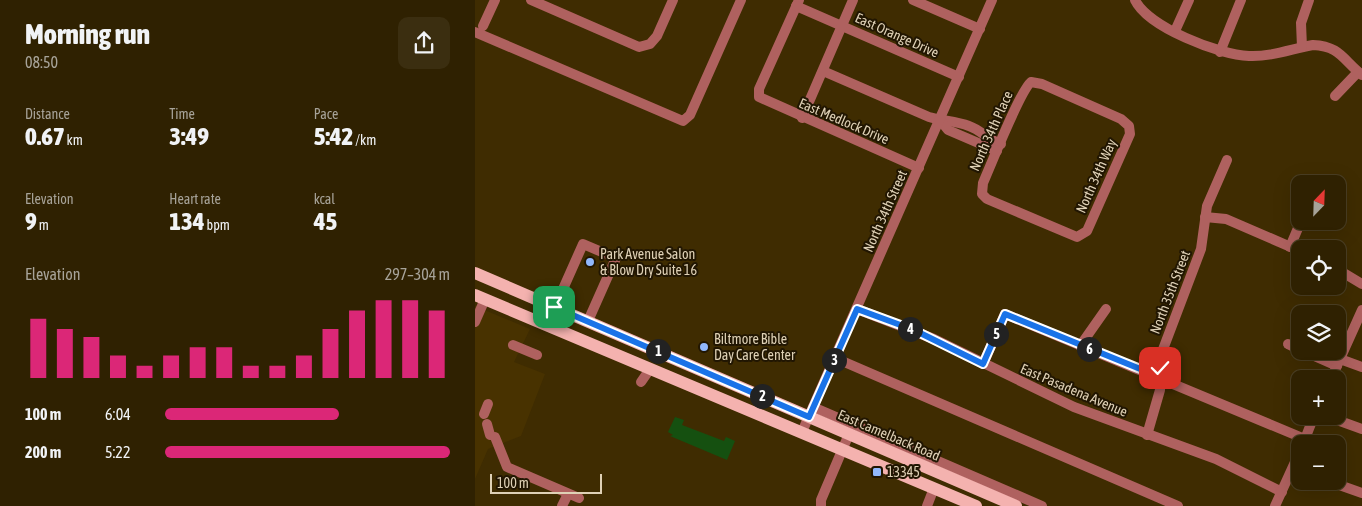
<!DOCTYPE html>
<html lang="en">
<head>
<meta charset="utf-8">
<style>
	:root { --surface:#2f2101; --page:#3b2e10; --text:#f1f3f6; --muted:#a7a399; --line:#4a3e23; --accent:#db2777 }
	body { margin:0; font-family:"Asap Condensed",sans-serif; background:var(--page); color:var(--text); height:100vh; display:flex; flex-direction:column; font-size:19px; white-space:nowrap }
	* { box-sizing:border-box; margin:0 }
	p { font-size:16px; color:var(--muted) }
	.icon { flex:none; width:28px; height:28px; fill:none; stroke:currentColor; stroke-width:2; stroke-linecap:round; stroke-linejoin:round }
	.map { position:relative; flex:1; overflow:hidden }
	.sheet { display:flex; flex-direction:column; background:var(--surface); width:475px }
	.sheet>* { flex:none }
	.needle { width:32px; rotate:23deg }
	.tools { position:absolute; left:816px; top:175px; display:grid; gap:10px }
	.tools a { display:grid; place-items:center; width:55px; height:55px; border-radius:10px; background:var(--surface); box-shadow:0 5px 20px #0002,0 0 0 1px var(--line); font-size:25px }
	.scale { position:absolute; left:15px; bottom:12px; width:112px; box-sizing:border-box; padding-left:5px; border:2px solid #dfd1b6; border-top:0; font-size:14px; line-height:18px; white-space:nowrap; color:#dfd1b6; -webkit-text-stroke:4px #211602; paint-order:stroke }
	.pin { position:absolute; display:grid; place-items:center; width:42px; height:42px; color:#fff; margin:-21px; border-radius:10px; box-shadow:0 2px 8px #0006 }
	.km { position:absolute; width:25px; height:25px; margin:-12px; border-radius:50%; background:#222; color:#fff; font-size:14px; line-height:25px; text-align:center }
	.round { display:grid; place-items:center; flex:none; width:52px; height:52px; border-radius:10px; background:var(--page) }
	.overview { display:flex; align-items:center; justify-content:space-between; height:85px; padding:0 25px }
	h1 { font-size:28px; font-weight:800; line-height:38px }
	.metrics { display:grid; grid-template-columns:repeat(3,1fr); gap:8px; height:85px; padding:5px 25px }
	.metrics div { display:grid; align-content:center }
	.metrics b { font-size:25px; font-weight:800 }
	.metrics small { font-size:14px; font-weight:400 }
	.metrics p { font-size:14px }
	.chart { height:140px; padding:10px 25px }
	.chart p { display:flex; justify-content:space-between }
	.chart svg { width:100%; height:90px; margin-top:5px; stroke:var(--accent); stroke-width:6 }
	ul { padding:0 25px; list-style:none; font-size:16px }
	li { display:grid; grid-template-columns:80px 60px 1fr; align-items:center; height:38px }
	li i { height:12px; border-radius:6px; background:var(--accent) }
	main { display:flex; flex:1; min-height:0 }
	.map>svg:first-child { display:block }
	.built { fill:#483200 }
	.green { fill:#155010 }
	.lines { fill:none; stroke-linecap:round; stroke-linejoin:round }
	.minor { stroke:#af615f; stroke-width:10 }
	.major { stroke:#f4b2af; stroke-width:12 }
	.route-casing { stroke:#fff; stroke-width:10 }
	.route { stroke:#1a73e8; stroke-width:6 }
	.poi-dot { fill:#91b8fd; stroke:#211602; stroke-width:2 }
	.labels { text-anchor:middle; stroke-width:4; stroke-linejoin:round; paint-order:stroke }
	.street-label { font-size:14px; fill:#dfd1b6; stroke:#211602 }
	.poi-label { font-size:14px; fill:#dfd1b6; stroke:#211602; text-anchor:start }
</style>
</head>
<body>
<main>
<section class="sheet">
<div class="overview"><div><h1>Morning run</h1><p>08:50</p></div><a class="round"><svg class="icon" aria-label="share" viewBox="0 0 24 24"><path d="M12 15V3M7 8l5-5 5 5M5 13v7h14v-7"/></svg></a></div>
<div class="metrics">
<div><p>Distance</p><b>0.67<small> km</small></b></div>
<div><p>Time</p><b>3:49</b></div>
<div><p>Pace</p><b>5:42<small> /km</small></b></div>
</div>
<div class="metrics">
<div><p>Elevation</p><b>9<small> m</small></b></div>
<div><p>Heart rate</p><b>134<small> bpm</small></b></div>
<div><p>kcal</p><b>45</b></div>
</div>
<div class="chart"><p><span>Elevation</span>297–304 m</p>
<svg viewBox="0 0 160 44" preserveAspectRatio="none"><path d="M5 44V15M15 44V20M25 44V24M35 44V33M45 44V38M55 44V33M65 44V29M75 44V29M85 44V38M95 44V38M105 44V33M115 44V20M125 44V11M135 44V6M145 44V6M155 44V11"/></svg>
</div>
<ul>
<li><b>100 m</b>6:04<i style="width:61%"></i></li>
<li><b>200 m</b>5:22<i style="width:100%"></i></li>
</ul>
</section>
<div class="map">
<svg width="887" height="506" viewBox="0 0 887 506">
	<rect width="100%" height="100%" fill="#3f2c01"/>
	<path class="built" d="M0,306L55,329L39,362L70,374L46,436L13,449L0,479Z"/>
	<path class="green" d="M200,417L209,420L207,425L249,441L251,437L260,441L252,460L195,436L198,435L193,432Z"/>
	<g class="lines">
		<g class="minor">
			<path d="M56,0L164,47L175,44L182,36L198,0"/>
			<path d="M324,0L284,89V97L444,168"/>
			<path d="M438,0L505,29"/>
			<path d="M660,0C673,27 744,55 774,56C796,57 816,49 838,45C865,46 868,60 887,75"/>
			<path d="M321,6L484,77"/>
			<path d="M8,26L20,0"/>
			<path d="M700,31L714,0"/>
			<path d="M0,32L208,121L215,115L266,0"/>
			<path d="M827,47L826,23L834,0"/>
			<path d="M745,52L766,0"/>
			<path d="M348,71L454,117C468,121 481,121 494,126C506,130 513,140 526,144"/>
			<path d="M556,82L567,84L646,119L654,126L655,134L612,231L602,237L512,199L507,194L508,183C516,165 545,91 556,82Z"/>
			<path d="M860,96L883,72"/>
			<path d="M327,118L378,0"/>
			<path d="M465,120L473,130L522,151"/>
			<path d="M730,217L751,219L825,251"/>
			<path d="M815,247L826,221"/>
			<path d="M862,269L887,284"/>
			<path d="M382,309L459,339L599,407L741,459L807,492"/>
			<path d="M0,322L10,299"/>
			<path d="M72,325L108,244L141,258L113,321"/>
			<path d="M813,344L825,350"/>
			<path d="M38,345L62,355"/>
			<path d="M605,346L631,309"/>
			<path d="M828,351L862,366"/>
			<path d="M360,358L703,506"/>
			<path d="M865,359L887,367"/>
			<path d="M508,364L530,314L830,439"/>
			<path d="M856,379L887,310"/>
			<path d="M166,382L175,369"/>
			<path d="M338,407L567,506"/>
			<path d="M9,414L13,404"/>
			<path d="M851,416L887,429"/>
			<path d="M12,424L15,435"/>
			<path d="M327,432L517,0"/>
			<path d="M672,435L685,390L687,352L726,249L732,206L752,160"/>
			<path d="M20,437L32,467L104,498"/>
			<path d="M828,444L839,416"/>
			<path d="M853,481L887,493"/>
			<path d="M87,506L93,494"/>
			<path d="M346,506V500L374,434"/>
			<path d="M452,506L459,488"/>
			<path d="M800,506L825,451"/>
		</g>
		<g class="major">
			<path d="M0,273L541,506"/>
			<path d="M0,295L501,506"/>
		</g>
	</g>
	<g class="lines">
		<g class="route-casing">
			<path id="route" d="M79,307L334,417L382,309L439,330L508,364L530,314L685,377V368"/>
		</g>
		<use href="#route" class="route"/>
	</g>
	<g class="poi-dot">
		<circle cx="115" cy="262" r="5"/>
		<circle cx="229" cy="347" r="5"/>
		<rect x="397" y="467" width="10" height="10" rx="2.5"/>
	</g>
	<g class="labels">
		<g class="street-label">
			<text transform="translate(422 35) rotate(24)" y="5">East Orange Drive</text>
			<text transform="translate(369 121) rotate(23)" y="5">East Medlock Drive</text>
			<text transform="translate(516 131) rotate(-66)" y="5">North 34th Place</text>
			<text transform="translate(621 176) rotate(-66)" y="5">North 34th Way</text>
			<text transform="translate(410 211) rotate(-66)" y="5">North 34th Street</text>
			<text transform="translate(695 292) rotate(-69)" y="5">North 35th Street</text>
			<text transform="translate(599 390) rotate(23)" y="5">East Pasadena Avenue</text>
			<text transform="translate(414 435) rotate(23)" y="5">East Camelback Road</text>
		</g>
		<g class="poi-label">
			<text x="125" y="259">Park Avenue Salon<tspan x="125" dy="16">&amp; Blow Dry Suite 16</tspan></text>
			<text x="239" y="344">Biltmore Bible<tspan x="239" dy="16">Day Care Center</tspan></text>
			<text x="412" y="477">13345</text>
		</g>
	</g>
</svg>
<div class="tools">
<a><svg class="needle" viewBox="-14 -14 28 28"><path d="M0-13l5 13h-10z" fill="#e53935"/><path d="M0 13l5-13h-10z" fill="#a7a399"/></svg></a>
<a><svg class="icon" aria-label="locate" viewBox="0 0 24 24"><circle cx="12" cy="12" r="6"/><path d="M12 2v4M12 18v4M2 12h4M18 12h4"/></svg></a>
<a><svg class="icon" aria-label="layers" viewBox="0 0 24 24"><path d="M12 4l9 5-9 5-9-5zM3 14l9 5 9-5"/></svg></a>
<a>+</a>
<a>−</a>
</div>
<div class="scale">100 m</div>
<div class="pin" style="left:79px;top:307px;background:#1e9e55"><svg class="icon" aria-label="arrive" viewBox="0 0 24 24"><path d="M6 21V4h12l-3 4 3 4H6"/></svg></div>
<div class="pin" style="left:685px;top:368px;background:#d93025"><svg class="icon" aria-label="check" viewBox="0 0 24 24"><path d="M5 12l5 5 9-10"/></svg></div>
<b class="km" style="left:183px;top:351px">1</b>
<b class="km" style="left:287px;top:396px">2</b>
<b class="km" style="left:359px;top:360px">3</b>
<b class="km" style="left:435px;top:329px">4</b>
<b class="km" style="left:521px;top:334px">5</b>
<b class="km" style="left:614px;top:349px">6</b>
</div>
</main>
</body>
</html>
